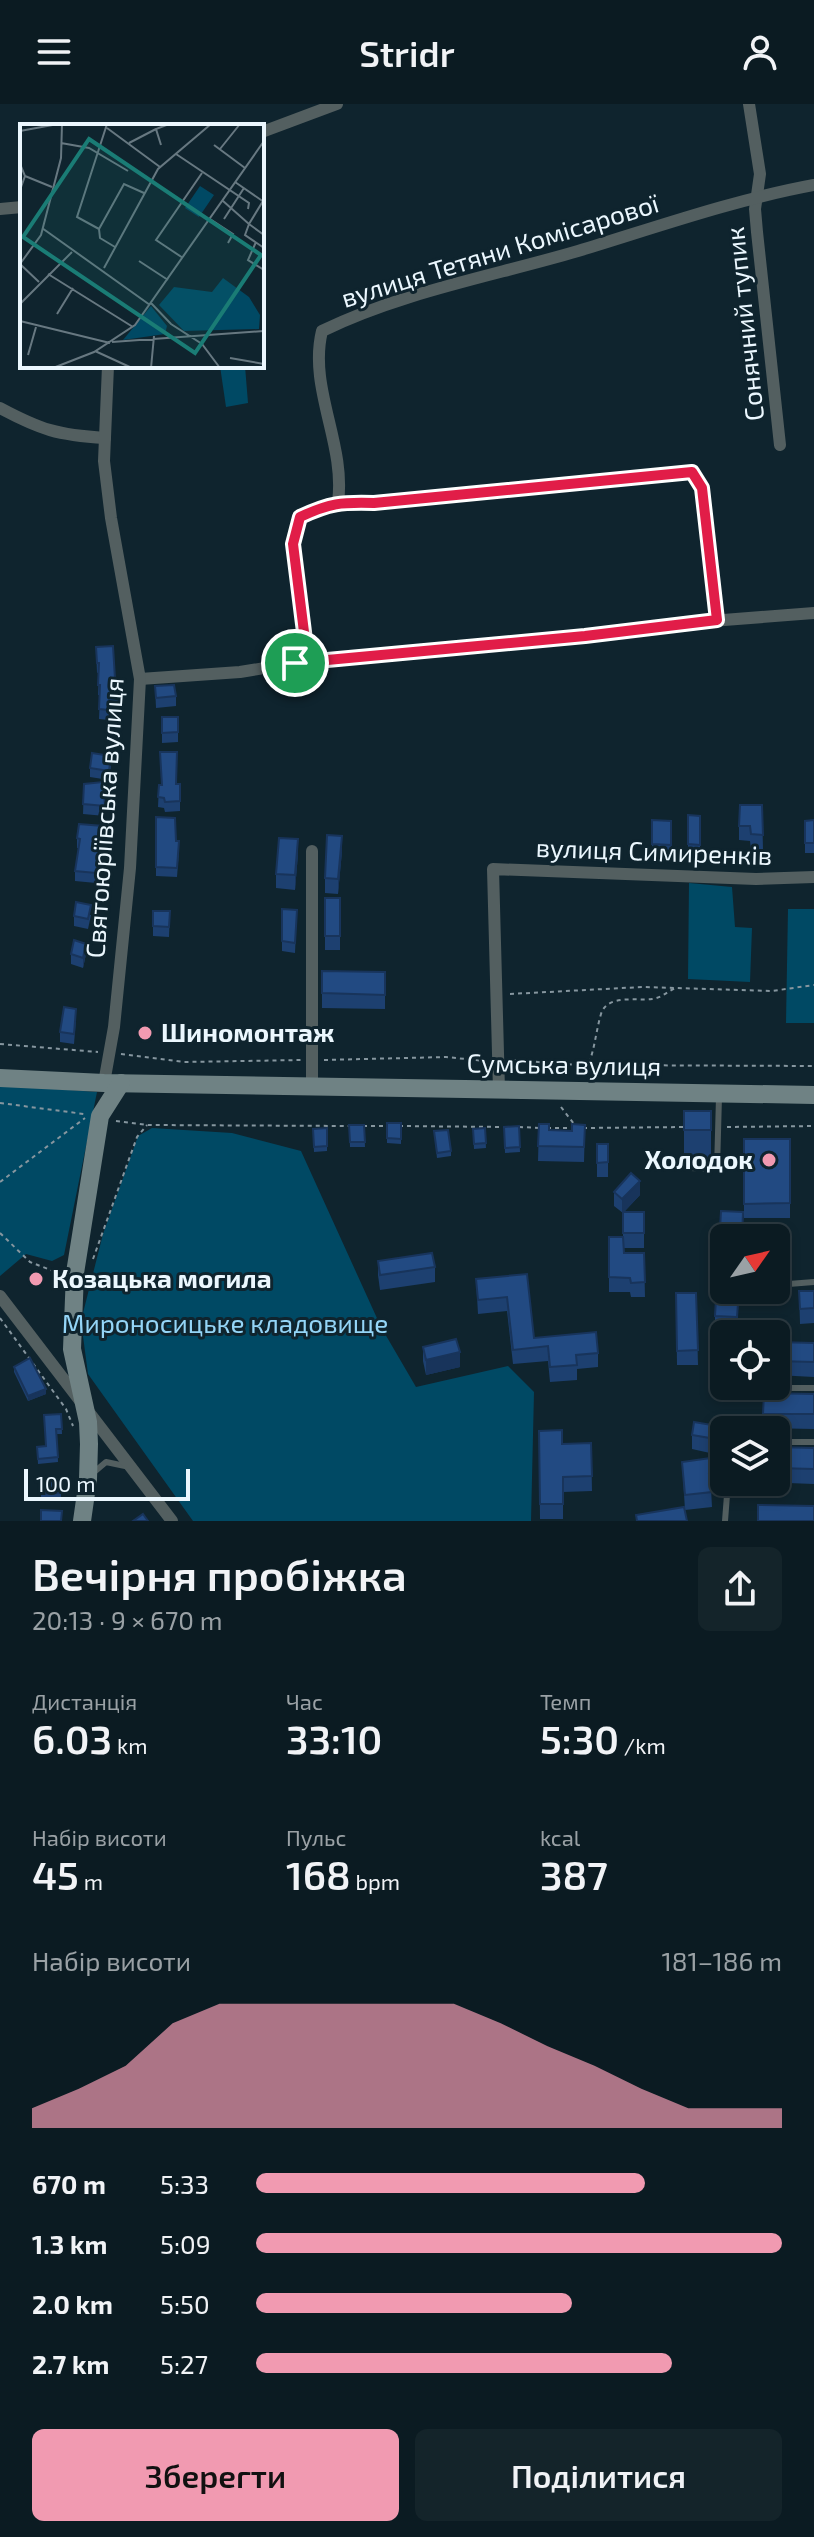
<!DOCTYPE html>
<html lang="uk">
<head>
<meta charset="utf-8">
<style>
	:root { --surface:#0b1b22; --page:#14242a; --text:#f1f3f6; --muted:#9aa1a5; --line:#2b3940; --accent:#f19ab1 }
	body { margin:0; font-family:"Exo 2",sans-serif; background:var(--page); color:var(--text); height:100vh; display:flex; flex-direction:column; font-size:30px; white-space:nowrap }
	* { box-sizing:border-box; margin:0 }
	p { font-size:26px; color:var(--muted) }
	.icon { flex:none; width:44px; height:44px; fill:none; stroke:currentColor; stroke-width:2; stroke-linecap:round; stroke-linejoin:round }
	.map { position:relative; height:1417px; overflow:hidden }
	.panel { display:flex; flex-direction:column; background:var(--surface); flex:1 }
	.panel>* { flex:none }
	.needle { width:52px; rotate:56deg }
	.tools { position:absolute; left:710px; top:1120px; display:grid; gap:16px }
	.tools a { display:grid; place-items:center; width:80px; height:80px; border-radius:12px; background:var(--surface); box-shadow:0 4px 12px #0003,0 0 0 2px var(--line); font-size:40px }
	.scale { position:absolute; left:24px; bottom:20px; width:166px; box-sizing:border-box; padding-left:8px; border:4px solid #ebf7fe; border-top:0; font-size:22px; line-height:28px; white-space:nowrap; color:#ebf7fe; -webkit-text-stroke:6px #0f242e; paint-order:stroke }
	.pin { position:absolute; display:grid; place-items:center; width:68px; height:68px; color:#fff; margin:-34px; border:4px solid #fff; border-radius:50%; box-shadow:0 2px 8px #0007 }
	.round { display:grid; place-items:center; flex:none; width:84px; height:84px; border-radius:12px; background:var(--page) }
	.overview { display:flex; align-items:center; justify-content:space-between; height:136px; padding:0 32px }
	h1 { font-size:44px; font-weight:600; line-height:60px }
	.stats { display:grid; grid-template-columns:repeat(3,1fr); gap:12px; height:136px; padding:8px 32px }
	.stats div { display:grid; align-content:center }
	.stats b { font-size:40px; font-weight:600 }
	.stats small { font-size:22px; font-weight:400 }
	.stats p { font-size:22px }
	.chart { height:224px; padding:16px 32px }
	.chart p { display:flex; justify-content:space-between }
	.chart svg { width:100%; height:144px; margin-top:8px; fill:var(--accent); opacity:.7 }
	.action { display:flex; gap:16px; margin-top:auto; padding:16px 32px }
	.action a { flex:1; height:92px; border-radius:12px; background:var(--accent); color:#111; font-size:32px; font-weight:600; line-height:92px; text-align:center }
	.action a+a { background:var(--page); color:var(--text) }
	ul { padding:0 32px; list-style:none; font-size:26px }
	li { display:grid; grid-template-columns:128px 96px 1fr; align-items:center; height:60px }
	li i { height:20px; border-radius:10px; background:var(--accent) }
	header { display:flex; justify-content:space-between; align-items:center; height:104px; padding:0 32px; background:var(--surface); font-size:36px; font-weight:600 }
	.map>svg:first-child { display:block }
	.green { fill:#004964 }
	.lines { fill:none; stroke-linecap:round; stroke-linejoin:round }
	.path { stroke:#86969f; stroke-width:2; stroke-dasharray:4 4; stroke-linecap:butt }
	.lane { stroke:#535f60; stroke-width:6 }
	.street { stroke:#535f60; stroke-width:12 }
	.secondary { stroke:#6f8284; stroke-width:18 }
	.wall { fill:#1d4070 }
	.shaded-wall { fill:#18345b }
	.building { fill:#224a82; stroke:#18345b; stroke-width:2 }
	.route-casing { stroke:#fff; stroke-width:16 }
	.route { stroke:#e11d48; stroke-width:10 }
	.poi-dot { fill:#f19ab1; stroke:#0f242e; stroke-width:3 }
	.labels { text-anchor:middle; stroke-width:6; stroke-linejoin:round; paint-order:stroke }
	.street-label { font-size:26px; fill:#ebf7fe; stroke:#0f242e }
	.poi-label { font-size:26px; font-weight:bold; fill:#ebf7fe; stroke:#0f242e; text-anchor:start }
	.park-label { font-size:26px; fill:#94d5f7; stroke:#0f242e }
	.inset-road { fill:none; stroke:#677881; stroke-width:2 }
	.view { fill:#1a7c75; fill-opacity:0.15; stroke:#1a7c75; stroke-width:4 }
	.inset-edge { fill:none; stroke:#ebf7fe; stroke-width:4 }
</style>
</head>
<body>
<header><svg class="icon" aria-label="menu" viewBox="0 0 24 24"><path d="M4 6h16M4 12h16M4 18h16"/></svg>Stridr<svg class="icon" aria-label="person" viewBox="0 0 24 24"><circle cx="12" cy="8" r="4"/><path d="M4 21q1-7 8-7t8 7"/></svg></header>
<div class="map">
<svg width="814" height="1417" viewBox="0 0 814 1417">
	<rect width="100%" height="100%" fill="#0f242e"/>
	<g class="green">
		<path d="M220,262H245L248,299L226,303Z"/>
		<path d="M689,779L732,783L735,823L752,824L750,878L688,875Z"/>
		<path d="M788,805H814V919H786Z"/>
		<path d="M0,981L97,988L64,1151L52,1157L26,1150L0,1172Z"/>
		<path d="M152,1024L232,1029L301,1047L381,1223L416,1283L508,1262L534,1288L531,1417H193L88,1270L81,1217L103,1130L138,1032Z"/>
	</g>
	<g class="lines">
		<g class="path">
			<path d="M510,890L642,883L772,887L814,881"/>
			<path d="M0,940L98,948"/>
			<path d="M121,950L184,958L302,956"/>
			<path d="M324,956L446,953L485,957"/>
			<path d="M512,956L577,961L814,962"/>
			<path d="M589,959C595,943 596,927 601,910C607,890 637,897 652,895C661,894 667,888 675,884"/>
			<path d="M0,999L84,1010"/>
			<path d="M561,1003L574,1020"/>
			<path d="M116,1017L147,1021L349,1022"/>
			<path d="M363,1022H389"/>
			<path d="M399,1022L505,1023"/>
			<path d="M519,1023L541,1024"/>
			<path d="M727,1023L814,1022"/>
			<path d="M547,1024H573"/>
			<path d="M583,1024L685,1023"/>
			<path d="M0,1078L85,1014"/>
			<path d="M0,1129L30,1158L61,1170"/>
			<path d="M93,1155L137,1033L147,1021"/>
			<path d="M0,1214L66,1305L73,1322"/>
		</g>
		<g class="lane">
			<path d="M689,1064L717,1065L719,993"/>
			<path d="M776,1181L814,1178"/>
			<path d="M769,1284H814"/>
			<path d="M776,1338H814"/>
			<path d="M93,1369L106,1358L125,1362"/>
			<path d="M725,1417L728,1378"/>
		</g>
		<g class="street">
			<path d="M749,0L760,70L755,105L757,128L780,341"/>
			<path d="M262,28L337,0"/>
			<path d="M0,105L22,103"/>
			<path d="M0,304C41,326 58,331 105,334"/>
			<path d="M338,398C346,340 308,284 322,227C402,188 493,172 578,147C657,123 733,96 814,81"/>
			<path d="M295,559L305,536L293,440L300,413L338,398L374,399L692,368L702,384L717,516"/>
			<path d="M140,575L240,568L295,559L585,532L698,518L814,509"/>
			<path d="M104,979L114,923L130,764L140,575L111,414L104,357L108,262"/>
			<path d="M312,983V747"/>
			<path d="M499,986L493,765L756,775L814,773"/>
			<path d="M0,1192L172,1417"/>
		</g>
		<g class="secondary">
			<path d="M0,974L104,979L814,991"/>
			<path d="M82,1417L88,1375L89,1340L88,1318L72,1245L75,1169L100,1012L121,979"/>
		</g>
	</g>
	<g class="wall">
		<path d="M96,543L120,601L119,617L99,615L100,591H98L99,568L97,569Z"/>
		<path d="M155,582L176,592V602L156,604Z"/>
		<path d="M162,613H178V638L162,639Z"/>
		<path d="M111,662L109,676L90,673V664Z"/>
		<path d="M103,678L105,712L83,710L84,680Z"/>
		<path d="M180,680V707L165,708L164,704L158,703L159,681Z"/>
		<path d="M762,701L763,746L751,745L750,737L739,736V722Z"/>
		<path d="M688,711L700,712V751L688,750Z"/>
		<path d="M156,713L176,737L179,747L177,773L156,772Z"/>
		<path d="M652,716L671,717V751L652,750Z"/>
		<path d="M814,716V749H805V717Z"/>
		<path d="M103,732L96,779L75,777V767L79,744H77V734Z"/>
		<path d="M342,747L338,790L325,789V774Z"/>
		<path d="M298,750L295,786L276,784V770Z"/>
		<rect x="325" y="794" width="15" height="52"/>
		<path d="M282,805L297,806L295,849L282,847Z"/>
		<path d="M153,807H170L169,833L153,832Z"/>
		<path d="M91,811L88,825L74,822V812Z"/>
		<path d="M71,850H86L83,864L71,860Z"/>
		<path d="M322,867L385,868V905L322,904Z"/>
		<path d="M76,915L74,940L60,938V928Z"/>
		<rect x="684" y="1007" width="27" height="47"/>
		<path d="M387,1019H401V1040L387,1039Z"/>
		<path d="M539,1020L549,1026L572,1027L585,1021L584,1058L538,1057Z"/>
		<path d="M349,1021H364L365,1043H350Z"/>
		<path d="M519,1022L520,1048L505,1049L504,1023Z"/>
		<path d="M327,1024V1047L314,1048L313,1025Z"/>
		<path d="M485,1024L486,1044L474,1045L473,1025Z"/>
		<path d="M434,1027L451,1047V1052L437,1054Z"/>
		<rect x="744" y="1035" width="46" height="79"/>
		<rect x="597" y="1040" width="11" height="33"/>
		<path d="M614,1088L640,1091L624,1108H644V1144H623L624,1149H644L645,1193H631L630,1188H609V1133H623V1109L614,1102Z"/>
		<path d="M378,1157L435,1163V1178L380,1186L378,1171Z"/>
		<path d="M527,1170L534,1234L598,1249V1263L577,1265V1276L550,1278L548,1257L513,1260L507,1207L478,1210L476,1175Z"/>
		<path d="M739,1186L737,1228L715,1226V1212Z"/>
		<path d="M799,1187H814V1219L800,1220Z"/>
		<path d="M676,1189H696L698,1261H677Z"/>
		<path d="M776,1238L814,1239V1273L776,1271Z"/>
		<path d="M423,1243L460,1263L426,1271L423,1257Z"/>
		<path d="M14,1263L46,1290L28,1297L14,1268Z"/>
		<path d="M814,1290V1325L763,1324V1310Z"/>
		<path d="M61,1310L62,1330H57L58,1358L38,1360L37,1343L46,1342Z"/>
		<path d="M694,1318L712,1336L710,1349L692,1345V1331Z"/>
		<path d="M539,1327L562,1340L591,1339L592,1387L563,1388V1415H540Z"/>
		<path d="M776,1343L814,1344V1380L761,1378H776Z"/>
		<path d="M682,1358L720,1368V1383L711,1384L712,1403L685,1406Z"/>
		<path d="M41,1374H61V1394L41,1395Z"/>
	</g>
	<g class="shaded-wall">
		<path d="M103,722V732L96,779V769Z"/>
		<path d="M342,732V747L338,790V775Z"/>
		<path d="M298,735V750L295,786V771Z"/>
		<path d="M86,840V850L83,864V854Z"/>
		<path d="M640,1077V1091L622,1110V1095Z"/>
		<path d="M460,1248V1263L426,1271V1256Z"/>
		<path d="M46,1285V1290L28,1297V1292Z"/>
		<path d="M712,1321V1336L710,1349V1334Z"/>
	</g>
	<g class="building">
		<path d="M113,542L116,591H120L119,607L99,605L100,581H98L99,559H97L96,543Z"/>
		<path d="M174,581L176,592L156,594L155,582Z"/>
		<path d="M162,613H178V628L162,629Z"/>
		<path d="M160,648H177L176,680H180V697L165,698L164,694L158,693L159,681H162Z"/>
		<path d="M92,649L111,652L109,667L90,664Z"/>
		<path d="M103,678L105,702L83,700L84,680Z"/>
		<path d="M740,701H762L763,731L751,730L750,722H739Z"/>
		<path d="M688,711L700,712V741L688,740Z"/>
		<path d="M156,713L175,714L176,737H179L177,764L156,763Z"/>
		<path d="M652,716L671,717V741L652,740Z"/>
		<path d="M814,716V739H805V717Z"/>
		<path d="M79,720L103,722L96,769L75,767L80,735L77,734Z"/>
		<path d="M327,731L342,732L338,775L325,774Z"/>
		<path d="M279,734L298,735L295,771L276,770Z"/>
		<rect x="325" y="794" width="15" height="38"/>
		<path d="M76,798L91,801L88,815L74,812Z"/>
		<path d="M282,805L297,806L295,839L282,837Z"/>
		<path d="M153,807H170L169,823L153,822Z"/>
		<path d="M74,836L86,840L83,854L71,850Z"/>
		<path d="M322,867L385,868V891L322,889Z"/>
		<path d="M64,903L76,905L74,930L60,928Z"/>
		<rect x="684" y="1007" width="27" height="19"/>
		<path d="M387,1019H401V1035L387,1034Z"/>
		<path d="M539,1020H549V1026L572,1027V1020L585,1021L584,1043L538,1042Z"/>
		<path d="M349,1021H364L365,1038H350Z"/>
		<path d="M519,1022L520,1043L505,1044L504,1023Z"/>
		<path d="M327,1024V1042L314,1043L313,1025Z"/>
		<path d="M485,1024L486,1039L474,1040L473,1025Z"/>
		<path d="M448,1026L451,1047L437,1049L434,1027Z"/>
		<path d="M744,1035H790V1099L744,1100Z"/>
		<path d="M597,1040H608V1058L597,1059Z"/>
		<path d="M631,1069L640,1077L622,1095L614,1088Z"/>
		<path d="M721,1107L743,1108L742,1134H724V1186H739L737,1213L715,1212Z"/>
		<rect x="623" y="1108" width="21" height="21"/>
		<path d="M609,1133H623L624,1149H644L645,1178L631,1179L630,1174L609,1173Z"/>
		<path d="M432,1149L435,1163L380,1171L378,1157Z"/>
		<path d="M527,1170L534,1234L596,1228L598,1249L576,1251L577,1261L550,1263L548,1242L513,1246L507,1193L478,1196L476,1175Z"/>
		<path d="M799,1187H814V1204L800,1205Z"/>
		<path d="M676,1189H696L698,1246L677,1247Z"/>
		<path d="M456,1235L460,1248L426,1256L423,1243Z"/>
		<path d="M776,1238L814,1239V1258L776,1257Z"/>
		<path d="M30,1254L46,1285L28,1292L14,1263Z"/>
		<path d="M764,1289L814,1290V1310H763Z"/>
		<path d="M61,1310L62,1325H56L58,1353L38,1355L37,1343L46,1342L44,1311Z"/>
		<path d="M694,1318L712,1321L710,1334L692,1331Z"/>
		<path d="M562,1326V1340L591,1339L592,1372L563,1373V1400H540L539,1327Z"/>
		<path d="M776,1343L814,1344V1365L776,1364Z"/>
		<path d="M718,1353L720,1368L709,1370L712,1388L685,1391L682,1358Z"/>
		<path d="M41,1374H61V1389L41,1390Z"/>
		<path d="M758,1401L814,1402V1417H758Z"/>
		<path d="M684,1403L687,1417H637L636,1411Z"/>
		<path d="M41,1406L62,1407L61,1417H41Z"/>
		<path d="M143,1410L148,1417H133Z"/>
	</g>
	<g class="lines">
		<g class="route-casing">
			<path id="route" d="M692,368L702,384L717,516L585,532L295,559L305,536L293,440L300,413C330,399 341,398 374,399Z"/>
		</g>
		<use href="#route" class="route"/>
	</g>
	<g class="poi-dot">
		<circle cx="145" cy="929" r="8"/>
		<circle cx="769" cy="1056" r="8"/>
		<circle cx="36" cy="1175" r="8"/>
	</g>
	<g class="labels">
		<g class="street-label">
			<text transform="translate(500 147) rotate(-17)" y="9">вулиця Тетяни Комісарової</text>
			<text transform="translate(745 220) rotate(-96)" y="9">Сонячний тупик</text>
			<text transform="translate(105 714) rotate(-86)" y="9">Святоюріївська вулиця</text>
			<text transform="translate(654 748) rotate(2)" y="9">вулиця Симиренків</text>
			<text transform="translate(564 961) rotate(1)" y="9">Сумська вулиця</text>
		</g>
		<g class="poi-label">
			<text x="161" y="938">Шиномонтаж</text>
			<text x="753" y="1065" text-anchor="end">Холодок</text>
			<text x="52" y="1184">Козацька могила</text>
		</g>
		<g class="park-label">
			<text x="225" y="1229">Мироносицьке кладовище</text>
		</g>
	</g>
	<g transform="translate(20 20)">
		<rect width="244" height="244" fill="#0f242e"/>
		<path d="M180,62L194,71L179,93L165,84ZM203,154L229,173L240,191L239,205L164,207L139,181L154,163L192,168ZM131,182L147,202L145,210L103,216Z" fill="#004964"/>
		<path class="inset-road" d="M87,4L140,43M0,7L38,0M41,19L69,24L108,47M109,19L136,5M141,21L136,5L149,0M194,21L225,44M200,25L220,0M156,30L229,79L228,85M0,40L5,52L0,66M5,52L32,63M215,58L244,78M203,77L229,100L225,111L244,124M243,77L229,100L244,111M190,95L213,110L208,119M204,95L224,64M22,104L130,181M79,105L57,93L87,0M236,118L228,136L244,146M95,123L80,114L79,105L104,60L124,69M163,134L136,116L182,49M119,137L148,156M0,140L21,111L41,34L42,0M0,140L19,158M84,144L138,45L191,0M28,150L113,203M131,179L151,200L182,220L200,244M0,180L52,128M37,190L53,164M0,197L90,219M92,218L244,207M75,227L112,244M8,231L16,203M210,234L244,240M33,244L74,228L115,201L244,17M131,244L134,212"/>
		<path class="view" d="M69,15L241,131L175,229L3,113Z"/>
		<rect width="244" height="244" class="inset-edge"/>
	</g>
</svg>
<div class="tools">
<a><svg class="needle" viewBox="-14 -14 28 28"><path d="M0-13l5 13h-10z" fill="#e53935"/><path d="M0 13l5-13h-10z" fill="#9aa1a5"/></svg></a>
<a><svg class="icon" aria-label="locate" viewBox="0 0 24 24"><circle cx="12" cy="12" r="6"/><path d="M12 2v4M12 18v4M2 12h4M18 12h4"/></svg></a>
<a><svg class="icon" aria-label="layers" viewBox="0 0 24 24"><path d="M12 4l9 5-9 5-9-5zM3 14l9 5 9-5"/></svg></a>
</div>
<div class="scale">100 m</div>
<div class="pin" style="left:295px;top:559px;background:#1e9e55"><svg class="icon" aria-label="arrive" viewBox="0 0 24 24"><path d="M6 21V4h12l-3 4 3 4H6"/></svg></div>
</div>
<section class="panel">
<div class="overview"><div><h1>Вечірня пробіжка</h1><p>20:13 · 9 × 670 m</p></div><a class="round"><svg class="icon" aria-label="share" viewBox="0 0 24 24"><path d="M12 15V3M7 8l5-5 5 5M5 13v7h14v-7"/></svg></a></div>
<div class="stats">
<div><p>Дистанція</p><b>6.03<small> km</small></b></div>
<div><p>Час</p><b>33:10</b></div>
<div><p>Темп</p><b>5:30<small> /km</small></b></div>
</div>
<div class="stats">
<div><p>Набір висоти</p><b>45<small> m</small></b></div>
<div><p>Пульс</p><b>168<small> bpm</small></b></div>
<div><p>kcal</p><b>387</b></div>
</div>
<div class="chart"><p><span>Набір висоти</span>181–186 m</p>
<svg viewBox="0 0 160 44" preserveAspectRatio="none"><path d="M0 44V38L10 32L20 25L30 12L40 6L50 6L60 6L70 6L80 6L90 6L100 12L110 19L120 25L130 32L140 38L150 38L160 38V44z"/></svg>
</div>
<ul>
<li><b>670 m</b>5:33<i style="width:74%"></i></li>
<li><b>1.3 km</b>5:09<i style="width:100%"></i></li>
<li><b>2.0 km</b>5:50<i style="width:60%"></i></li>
<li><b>2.7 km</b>5:27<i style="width:79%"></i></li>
</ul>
<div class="action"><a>Зберегти</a><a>Поділитися</a></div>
</section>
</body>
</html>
